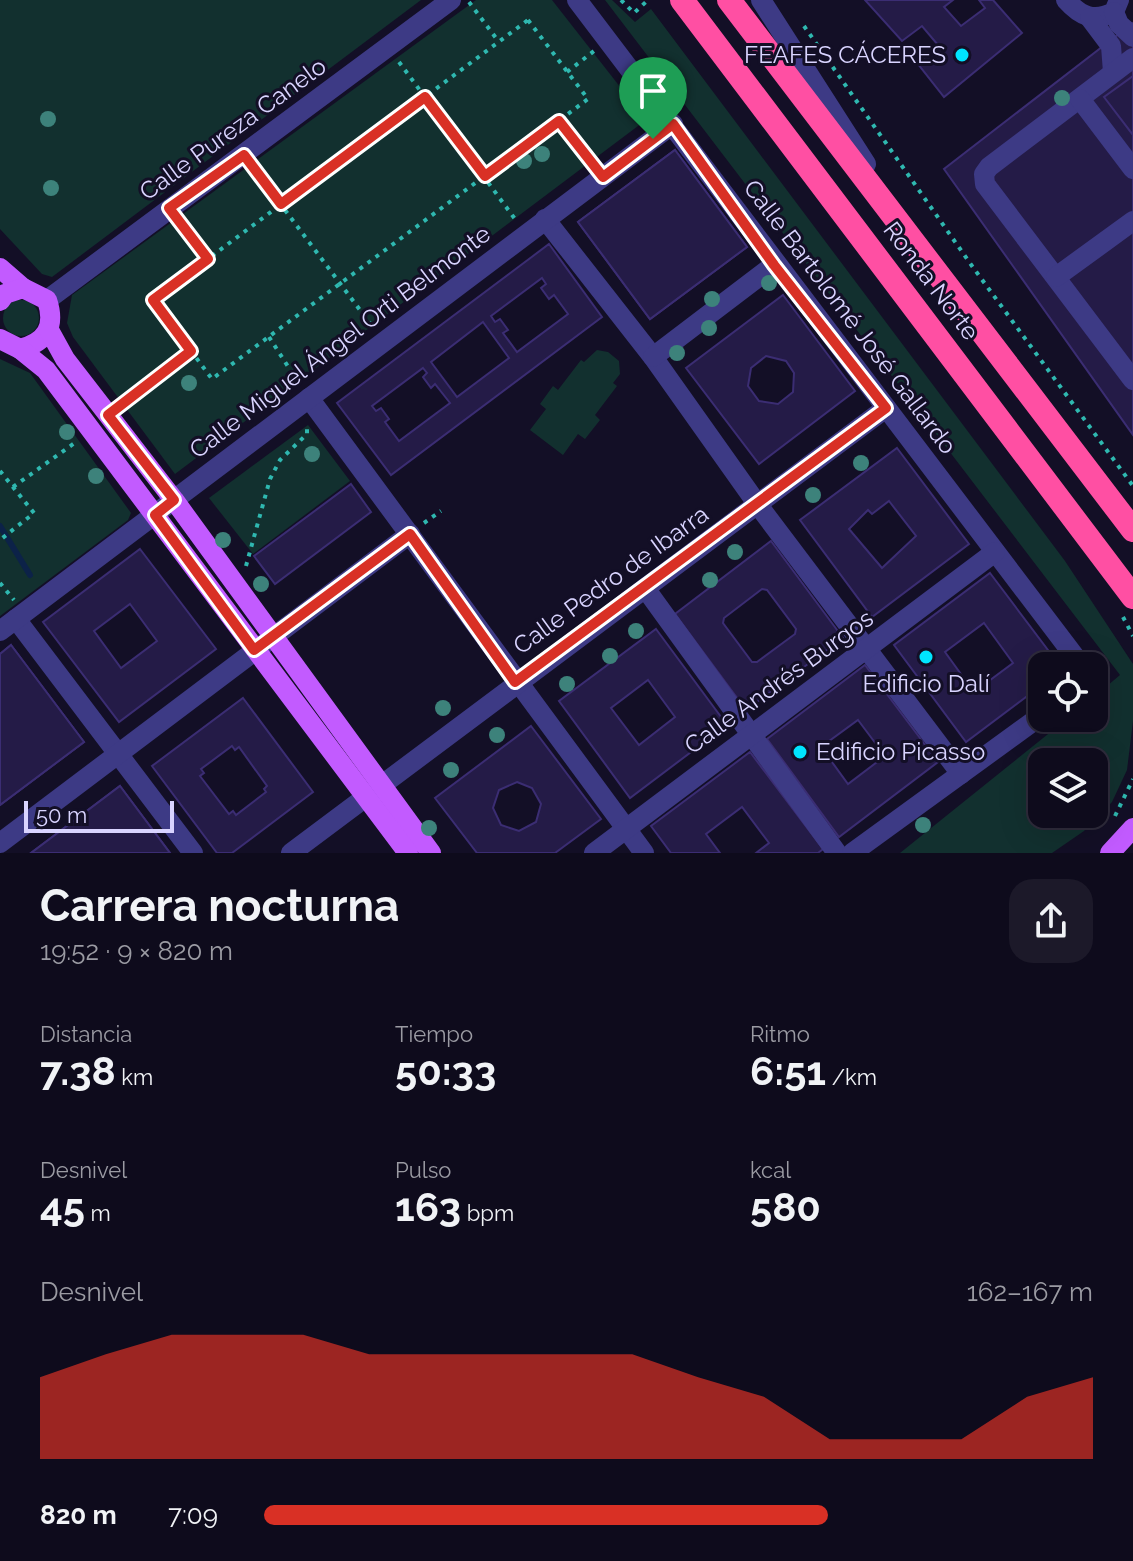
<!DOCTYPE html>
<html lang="es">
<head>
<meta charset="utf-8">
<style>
	:root { --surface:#0e0b1c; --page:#1c1929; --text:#f1f3f6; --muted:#9b9ba3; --line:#2e2b3b; --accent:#d93025 }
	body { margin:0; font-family:Raleway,sans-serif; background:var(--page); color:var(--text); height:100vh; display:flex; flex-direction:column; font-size:30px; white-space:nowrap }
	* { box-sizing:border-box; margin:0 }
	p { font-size:26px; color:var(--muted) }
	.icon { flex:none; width:44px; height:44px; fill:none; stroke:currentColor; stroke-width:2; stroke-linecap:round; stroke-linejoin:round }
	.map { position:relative; height:853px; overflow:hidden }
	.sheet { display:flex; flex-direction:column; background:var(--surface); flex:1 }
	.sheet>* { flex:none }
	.buttons { position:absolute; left:1028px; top:652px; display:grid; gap:16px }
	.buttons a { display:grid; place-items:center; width:80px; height:80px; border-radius:16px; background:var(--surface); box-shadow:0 8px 32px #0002,0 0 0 2px var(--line); font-size:40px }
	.scale { position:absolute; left:24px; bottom:20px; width:150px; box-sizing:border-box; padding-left:8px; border:4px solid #d9d4ff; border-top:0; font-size:22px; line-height:28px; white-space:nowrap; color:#d9d4ff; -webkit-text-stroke:6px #130f26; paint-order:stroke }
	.pin { position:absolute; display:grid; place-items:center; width:68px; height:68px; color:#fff; margin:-82px -34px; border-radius:50% 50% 50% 0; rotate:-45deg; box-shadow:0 0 8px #0007 }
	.pin .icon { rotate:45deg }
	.round { display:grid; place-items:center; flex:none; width:84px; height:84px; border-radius:24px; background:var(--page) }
	.summary { display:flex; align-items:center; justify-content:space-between; height:136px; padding:0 40px }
	h1 { font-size:44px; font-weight:700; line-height:60px }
	.figures { display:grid; grid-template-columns:repeat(3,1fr); gap:12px; height:136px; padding:8px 40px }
	.figures div { display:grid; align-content:center }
	.figures b { font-size:40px; font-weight:700 }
	.figures small { font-size:22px; font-weight:400 }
	.figures p { font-size:22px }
	.chart { height:224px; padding:16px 40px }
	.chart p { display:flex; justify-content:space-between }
	.chart svg { width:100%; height:144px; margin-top:8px; fill:var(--accent); opacity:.7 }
	ul { padding:0 40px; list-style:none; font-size:26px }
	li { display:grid; grid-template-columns:128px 96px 1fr; align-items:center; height:60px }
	li i { height:20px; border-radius:10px; background:var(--accent) }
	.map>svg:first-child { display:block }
	.green { fill:#12302f; fill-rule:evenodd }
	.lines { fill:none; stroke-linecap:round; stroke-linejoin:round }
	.stream { stroke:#0c2248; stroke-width:6 }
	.building { fill:#241b47; stroke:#3b2d73; stroke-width:2; fill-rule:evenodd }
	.path { stroke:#2fb8b0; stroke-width:4; stroke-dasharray:4 6; stroke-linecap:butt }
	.minor { stroke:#3d3a85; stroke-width:20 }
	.major { stroke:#c25bff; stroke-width:20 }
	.highway { stroke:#ff4fa3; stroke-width:24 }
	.tree { fill:#3d827b }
	.route-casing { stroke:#fff; stroke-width:16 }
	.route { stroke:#d93025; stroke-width:10 }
	.poi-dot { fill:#00e5ff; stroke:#130f26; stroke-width:3 }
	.labels { text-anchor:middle; stroke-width:6; stroke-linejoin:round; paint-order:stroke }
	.poi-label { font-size:24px; fill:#d9d4ff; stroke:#130f26; text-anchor:end }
	.street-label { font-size:24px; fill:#d9d4ff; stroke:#130f26 }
</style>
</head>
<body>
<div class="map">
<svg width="1133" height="853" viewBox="0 0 1133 853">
	<rect width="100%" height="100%" fill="#130f26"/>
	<g class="green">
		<path d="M0,0H421L52,277L42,274L0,229Z"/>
		<path d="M476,0H552L646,120L175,474L73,337L67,323L72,295Z"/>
		<path d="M605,0H612L635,22L651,9L1065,561L1133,664V721L1127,770L1112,802L1084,831L1052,853H900L1068,718H1094V697L1120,675ZM1042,762H1094V814H1042Z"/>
		<circle cx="21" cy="318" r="18"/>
		<path d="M597,350L608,352L619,361L620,374L613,383L617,386L595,415L600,420L585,439L578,434L563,455L530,430L546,409L540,404L553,386L558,390L581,360L584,362Z"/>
		<path d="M0,359L30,373L131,513L128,520L0,616Z"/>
		<path d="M308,425L350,481L253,554L209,498Z"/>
	</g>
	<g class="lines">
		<path class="stream" d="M0,526L30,575"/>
	</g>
	<g class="building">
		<path d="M865,0H953L944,7L961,26L985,8L979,0H993L1022,33L944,97L918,64L938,45L922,26L902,41Z"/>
		<path d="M1133,23V435L944,169Z"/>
		<path d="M1133,76V135L1104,97Z"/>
		<path d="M675,150L747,247L650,319L578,222ZM665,197L699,238V242L660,271H655L626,232V227Z"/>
		<path d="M675,150L747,247L650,319L578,222Z"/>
		<path d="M549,244L602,317L391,475L337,403ZM542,278L546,284L541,288L549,299L554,295L568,314L517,352L503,333L508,330L500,319L495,322L491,316ZM483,322L509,358L457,397L431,362ZM423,368L427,373L423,377L431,388L435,384L450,403L399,441L385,422L389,419L381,408L376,411L372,406Z"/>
		<path d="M783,295L855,391L759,464L686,368ZM766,356L786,361L794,373L793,392L778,404L759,401L748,386L751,368Z"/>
		<path d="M897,448L969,544L872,617L800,520ZM889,501L916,536L882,568L849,529L868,510L872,514Z"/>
		<path d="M351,484L371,512L275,584L254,556Z"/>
		<path d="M771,541L843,638L746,710L675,614ZM762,589L767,590L796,629L795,634L757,662H752L723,623L724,618Z"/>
		<path d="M140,549L216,649L119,722L43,622ZM130,604L157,641L121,668L94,631Z"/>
		<path d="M990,573L1060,666H1042V685L966,742L894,645ZM984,623L1013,663L974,692L945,652Z"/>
		<path d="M656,629L727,725L630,798L559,701ZM648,680L675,717L639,745L611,708Z"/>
		<path d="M11,645L84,742L0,805V760L34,735L3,694L0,697V654Z"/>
		<path d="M11,645L84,742L0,805V654Z"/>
		<path d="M865,665L938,762L839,837L767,739ZM858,720L885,756L848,784L821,747Z"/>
		<path d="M243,698L313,792L232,853H217L152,766ZM232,746L235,750L239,747L267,786L264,789L266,792L236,815L233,811L229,814L200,776L204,773L201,769Z"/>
		<path d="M531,726L601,819L555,853H477L435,798ZM517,782L532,788L541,804L536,822L519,831L501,825L493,808L499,790Z"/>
		<path d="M750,752L823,849L818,853H756L769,843L742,807L706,834L720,853H671L651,826Z"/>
		<path d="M120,786L170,853H121L113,842L98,853H31Z"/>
		<path d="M120,786L170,853H31Z"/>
	</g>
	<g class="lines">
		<g class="path">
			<path d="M621,0L634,13L648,0"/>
			<path d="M469,2L499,42"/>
			<path d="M528,20L588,99L212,379L153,300Z"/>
			<path d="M804,26L972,266L1133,486"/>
			<path d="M399,62L515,219"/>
			<path d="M567,72L594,51"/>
			<path d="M559,121L591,163"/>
			<path d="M255,170L372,326"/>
			<path d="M180,223L208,259"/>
			<path d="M269,337L298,382"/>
			<path d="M123,403L191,351"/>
			<path d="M0,471L34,513L0,540"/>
			<path d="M13,487L76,442"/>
			<path d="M424,523L441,511"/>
			<path d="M246,566L270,479L280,460L307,434V428"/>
			<path d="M0,583L14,600"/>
			<path d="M1123,617L1133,636"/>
			<path d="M1115,816L1133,779"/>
		</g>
		<g class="minor">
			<path d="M577,0L1082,666"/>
			<path d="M761,0L866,164"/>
			<path d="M1066,0C1081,17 1094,22 1114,12L1119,0"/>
			<path d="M1114,12L1119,24L1133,37"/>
			<path d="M1090,18L1111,46L1113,72"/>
			<path d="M1133,58L989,167L984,174L985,184L1133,380"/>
			<path d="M1080,99L1133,169"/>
			<path d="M545,219L653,357L758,505L961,774"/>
			<path d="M1056,277L1133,221"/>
			<path d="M47,300L451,0"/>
			<path d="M653,357L774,265"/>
			<path d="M309,398L644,853"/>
			<path d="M645,588L837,853"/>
			<path d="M16,619L193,853"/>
			<path d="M0,631L673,124"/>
			<path d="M0,843L410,534"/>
			<path d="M291,853L886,408"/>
			<path d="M594,853L995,552"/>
			<path d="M852,853L1042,715"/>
		</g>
		<g class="major">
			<path d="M0,268L23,288"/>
			<path d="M0,301L5,294L23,288L47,300C56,327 46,342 20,349"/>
			<path d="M49,330L65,359L174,500L431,853"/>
			<path d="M0,339L20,349L46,370L408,853"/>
			<path d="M1110,853L1133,828"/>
		</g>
		<g class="highway">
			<path d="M682,0L1133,597"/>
			<path d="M729,0L1133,530"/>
		</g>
	</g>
	<g class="tree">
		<circle cx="1062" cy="98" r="8"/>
		<circle cx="48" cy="119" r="8"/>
		<circle cx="542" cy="154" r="8"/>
		<circle cx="524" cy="161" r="8"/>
		<circle cx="51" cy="188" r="8"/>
		<circle cx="769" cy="283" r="8"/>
		<circle cx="712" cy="299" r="8"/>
		<circle cx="709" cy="328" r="8"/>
		<circle cx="677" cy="353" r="8"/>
		<circle cx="189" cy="383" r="8"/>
		<circle cx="67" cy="432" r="8"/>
		<circle cx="312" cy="454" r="8"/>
		<circle cx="861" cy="463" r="8"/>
		<circle cx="96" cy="476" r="8"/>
		<circle cx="813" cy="495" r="8"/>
		<circle cx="223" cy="540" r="8"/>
		<circle cx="735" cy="552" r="8"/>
		<circle cx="710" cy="580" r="8"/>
		<circle cx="261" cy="584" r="8"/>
		<circle cx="636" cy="631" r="8"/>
		<circle cx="610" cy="656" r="8"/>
		<circle cx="567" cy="684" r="8"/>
		<circle cx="443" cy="708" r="8"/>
		<circle cx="497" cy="735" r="8"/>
		<circle cx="451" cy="770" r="8"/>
		<circle cx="923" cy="825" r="8"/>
		<circle cx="429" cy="828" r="8"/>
	</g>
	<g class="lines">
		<g class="route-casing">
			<path id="route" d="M425,97L485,176L559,121L603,177L673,124L774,265L886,408L515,682L410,534L254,650L155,515L174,500L108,415L191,351L153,300L208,259L169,208L244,155L281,204Z"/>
		</g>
		<use href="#route" class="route"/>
	</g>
	<g class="poi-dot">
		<circle cx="962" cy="55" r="8"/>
		<circle cx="926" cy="657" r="8"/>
		<circle cx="800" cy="752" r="8"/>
	</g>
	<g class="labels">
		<g class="poi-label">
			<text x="946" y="63">FEAFES CÁCERES</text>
			<text x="926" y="692" text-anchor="middle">Edificio Dalí</text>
			<text x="816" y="760" text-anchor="start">Edificio Picasso</text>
		</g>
		<g class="street-label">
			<text transform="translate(233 129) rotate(-36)" y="8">Calle Pureza Canelo</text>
			<text transform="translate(931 281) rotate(53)" y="8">Ronda Norte</text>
			<text transform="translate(850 317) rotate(53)" y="8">Calle Bartolomé José Gallardo</text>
			<text transform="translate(340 342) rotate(-37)" y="8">Calle Miguel Ángel Orti Belmonte</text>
			<text transform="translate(611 580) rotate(-36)" y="8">Calle Pedro de Ibarra</text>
			<text transform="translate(779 682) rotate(-36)" y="8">Calle Andrés Burgos</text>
		</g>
	</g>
</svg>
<div class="buttons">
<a><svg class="icon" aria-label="locate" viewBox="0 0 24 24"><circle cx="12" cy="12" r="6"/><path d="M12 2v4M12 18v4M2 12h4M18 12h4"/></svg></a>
<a><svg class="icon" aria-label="layers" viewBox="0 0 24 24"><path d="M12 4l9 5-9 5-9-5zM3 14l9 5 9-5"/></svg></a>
</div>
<div class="scale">50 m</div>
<div class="pin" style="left:653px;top:139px;background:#1e9e55"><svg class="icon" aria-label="arrive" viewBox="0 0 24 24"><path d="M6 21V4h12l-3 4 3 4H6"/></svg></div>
</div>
<section class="sheet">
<div class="summary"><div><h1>Carrera nocturna</h1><p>19:52 · 9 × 820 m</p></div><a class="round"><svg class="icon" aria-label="share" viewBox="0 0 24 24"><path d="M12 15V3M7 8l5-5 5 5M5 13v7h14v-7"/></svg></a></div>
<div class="figures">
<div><p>Distancia</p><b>7.38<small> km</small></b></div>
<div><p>Tiempo</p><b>50:33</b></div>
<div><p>Ritmo</p><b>6:51<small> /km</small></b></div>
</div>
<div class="figures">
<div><p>Desnivel</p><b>45<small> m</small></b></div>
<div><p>Pulso</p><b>163<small> bpm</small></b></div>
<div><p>kcal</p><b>580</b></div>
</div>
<div class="chart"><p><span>Desnivel</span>162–167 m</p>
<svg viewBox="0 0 160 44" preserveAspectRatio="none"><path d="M0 44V19L10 12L20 6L30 6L40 6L50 12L60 12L70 12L80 12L90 12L100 19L110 25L120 38L130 38L140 38L150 25L160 19V44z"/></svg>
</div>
<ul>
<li><b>820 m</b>7:09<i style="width:68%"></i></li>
</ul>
</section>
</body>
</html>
